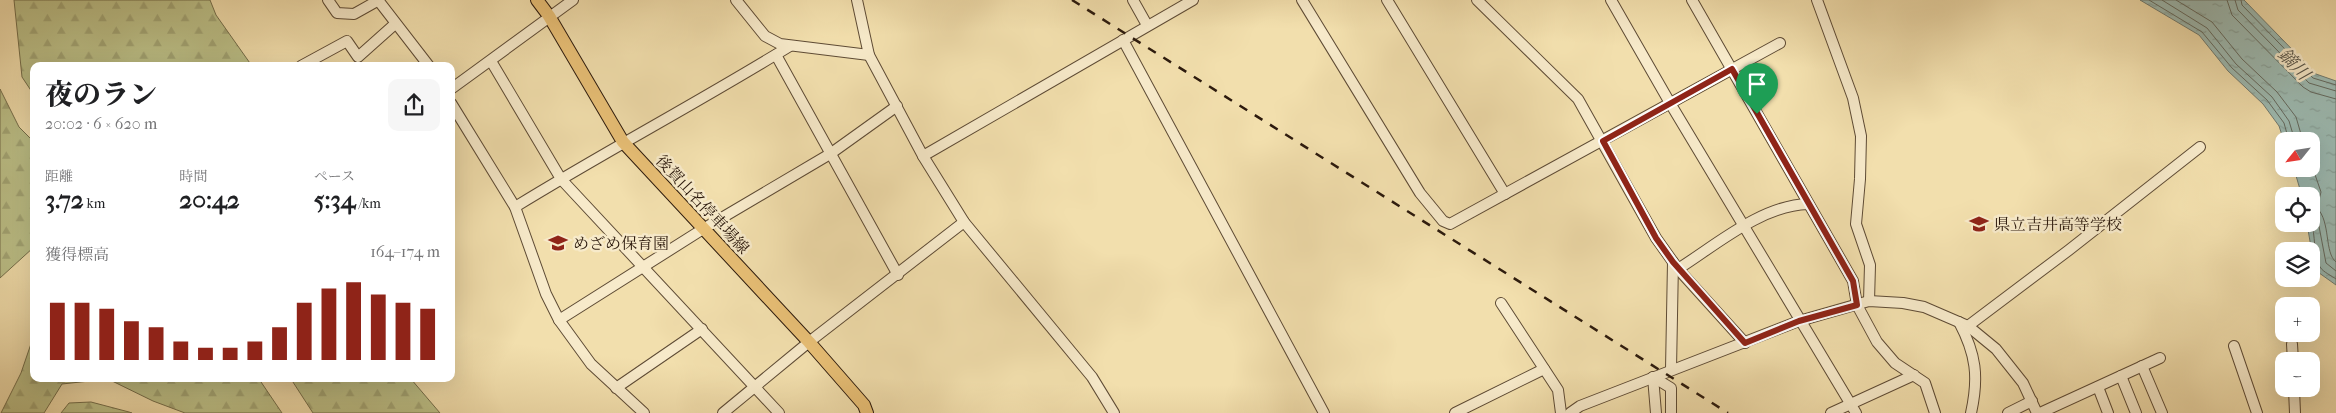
<!DOCTYPE html>
<html lang="ja">
<head>
<meta charset="utf-8">
<style>
	:root { --surface:#fff; --page:#f6f6f6; --text:#202124; --muted:#757577; --accent:#8f2418 }
	body { margin:0; font-family:"IM FELL French Canon","Noto Serif JP",serif; background:var(--page); color:var(--text); height:100vh; display:flex; flex-direction:column; font-size:19px; white-space:nowrap }
	* { box-sizing:border-box; margin:0 }
	p { font-size:16px; color:var(--muted) }
	.icon { flex:none; width:28px; height:28px; fill:none; stroke:currentColor; stroke-width:2; stroke-linecap:round; stroke-linejoin:round }
	.map { position:relative; flex:1; overflow:hidden }
	.drawer { position:absolute; left:30px; top:62px; width:425px; height:320px; display:flex; flex-direction:column; background:var(--surface); border-radius:10px; box-shadow:0 5px 20px #0002 }
	.drawer>* { flex:none }
	.needle { width:32px; rotate:240deg }
	.tools { position:absolute; left:2275px; top:132px; display:grid; gap:10px }
	.tools a { display:grid; place-items:center; width:45px; height:45px; border-radius:10px; background:var(--surface); box-shadow:0 5px 20px #0002; font-size:25px }
	.pin { position:absolute; display:grid; place-items:center; width:42px; height:42px; color:#fff; margin:-51px -21px; border-radius:50% 50% 50% 0; rotate:-45deg; box-shadow:0 0 5px #0007 }
	.pin .icon { rotate:45deg }
	.round { display:grid; place-items:center; flex:none; width:52px; height:52px; border-radius:10px; background:var(--page) }
	.summary { display:flex; align-items:center; justify-content:space-between; height:85px; padding:0 15px }
	h1 { font-size:28px; font-weight:800; line-height:38px }
	.stats { display:grid; grid-template-columns:repeat(3,1fr); gap:8px; height:85px; padding:5px 15px }
	.stats div { display:grid; align-content:center }
	.stats b { font-size:25px; font-weight:800 }
	.stats small { font-size:14px; font-weight:400 }
	.stats p { font-size:14px }
	.chart { height:140px; padding:10px 15px }
	.chart p { display:flex; justify-content:space-between }
	.chart svg { width:100%; height:90px; margin-top:5px; stroke:var(--accent); stroke-width:6 }
	.map>svg:first-child { display:block }
	.forest { fill:url(#forest-firs); stroke:#746e4b }
	.water { fill:url(#water-ripples); stroke:#707b71 }
	.lines { fill:none; stroke-linecap:round; stroke-linejoin:round }
	.shore { stroke:#646a60; stroke-width:1 }
	.minor-casing { stroke:#5e4b35; stroke-width:12 }
	.major-casing { stroke:#2c1a0d; stroke-width:14 }
	.minor { stroke:#f7eaca; stroke-width:10 }
	.major { stroke:#e9c076; stroke-width:12 }
	.rail { stroke:#2c1a0d; stroke-width:2.5; stroke-dasharray:9 9; stroke-linecap:butt }
	.route-casing { stroke:#fff; stroke-width:10 }
	.route { stroke:#8f2418; stroke-width:6 }
	.labels { text-anchor:middle; stroke-width:5; stroke-linejoin:round; paint-order:stroke }
	.street-label { font-size:16px; fill:#2c1a0d; stroke:#f7eaca }
	.poi-label { font-size:16px; fill:#2c1a0d; stroke:#f7eaca; text-anchor:start }
	.water-label { font-size:18px; font-style:italic; fill:#545247; stroke:#f7eaca }
</style>
</head>
<body>
<div class="map">
<svg width="2336" height="413" viewBox="0 0 2336 413">
	<defs>
		<pattern id="forest-firs" width="22" height="20" patternUnits="userSpaceOnUse" patternTransform="scale(1.25)"><rect width="22" height="20" fill="#bcc189"/><path d="M5 1l3.5 6h-7zM16 11l3.5 6h-7z" fill="#a2a575"/></pattern>
		<pattern id="water-ripples" width="26" height="14" patternUnits="userSpaceOnUse" patternTransform="scale(1.25)"><rect width="26" height="14" fill="#9dbbb3"/><path d="M2 4q2-2 4 0t4 0M15 11q2-2 4 0t4 0" fill="none" stroke="#87a099"/></pattern>
	</defs>
	<rect width="100%" height="100%" fill="#f2dfad"/>
	<filter id="stains"><feTurbulence type="fractalNoise" baseFrequency=".004" numOctaves="4"/><feColorMatrix values="0 0 0 0 .2 0 0 0 0 .09 0 0 0 0 .02 0 0 0 .5 -.17"/></filter>
	<radialGradient id="worn" r=".72"><stop offset=".6" stop-color="#630" stop-opacity="0"/><stop offset="1" stop-color="#630" stop-opacity=".3"/></radialGradient>
	<g class="forest">
		<path d="M14,0H210L216,15L252,66H34V95L22,77Z"/>
		<path d="M0,89L19,127L34,142V247L0,278Z"/>
		<path d="M34,335V379H259L282,413H185L153,401L108,379L62,384L44,413H1L21,373Z"/>
		<path d="M291,379H411L440,413H313Z"/>
		<path d="M91,402L129,412L132,413H61L69,403Z"/>
	</g>
	<path class="water" d="M2140,0H2244L2316,74L2336,81V285L2315,270L2307,224H2311V196H2302L2294,169H2311V141H2284L2279,126L2263,104L2228,71L2199,35Z"/>
	<g class="lines">
		<g class="shore">
			<path d="M2149,0L2202,32L2232,68L2267,100L2284,123L2289,141"/>
			<path d="M2162,0L2207,28L2236,64L2272,97L2289,121L2295,141"/>
			<path d="M2176,0L2212,22L2242,59L2277,92L2296,117L2303,141"/>
			<path d="M2227,0L2232,15L2303,87L2311,92L2336,99"/>
			<path d="M2235,0L2238,10L2309,83L2336,91"/>
			<path d="M2241,0L2242,5L2313,78L2336,85"/>
			<path d="M2311,163L2321,192L2317,208C2331,222 2324,253 2336,262"/>
			<path d="M2311,214L2318,221L2326,263L2336,271"/>
			<path d="M2311,221C2316,235 2313,256 2320,267C2323,272 2332,276 2336,279"/>
		</g>
		<g class="minor-casing">
			<g id="minor">
				<path d="M328,0L337,13L354,14L379,0"/>
				<path d="M378,0L429,66"/>
				<path d="M736,0L765,36L780,44L869,55"/>
				<path d="M857,0L869,55L923,156L964,222L1092,377L1114,413"/>
				<path d="M1133,0L1147,25"/>
				<path d="M1302,0L1420,193L1443,221L1450,224L1780,43"/>
				<path d="M1387,0L1505,194"/>
				<path d="M1477,0L1578,99L1656,238L1678,269L1745,343"/>
				<path d="M1611,0L1670,103L1856,413"/>
				<path d="M1692,0L1853,281L1857,305L1877,342L1895,363L1925,383L1935,413"/>
				<path d="M1817,0L1853,98L1861,136L1860,179L1856,224L1870,265L1869,301"/>
				<path d="M1123,40L1324,413"/>
				<path d="M776,55L898,275"/>
				<path d="M491,61L561,179L779,413"/>
				<path d="M301,66L347,41L358,57L395,24"/>
				<path d="M451,89L573,0"/>
				<path d="M451,103L515,207L546,294L559,320L591,364L644,413"/>
				<path d="M923,156L1193,0"/>
				<path d="M515,207C606,151 699,102 790,46"/>
				<path d="M1678,269C1716,245 1762,205 1808,204"/>
				<path d="M1501,303L1558,390L1561,413"/>
				<path d="M559,320L703,229L830,154L897,106"/>
				<path d="M1959,322C1976,354 1979,377 1971,413"/>
				<path d="M1968,326L2069,250L2200,147"/>
				<path d="M2292,344L2293,361"/>
				<path d="M2234,346L2257,413"/>
				<path d="M2142,366L2162,413"/>
				<path d="M1671,369L1673,262"/>
				<path d="M2121,376L2136,413"/>
				<path d="M1653,377L1671,388V413"/>
				<path d="M1653,377L1656,413"/>
				<path d="M2098,387L2108,413"/>
				<path d="M616,388L702,329"/>
				<path d="M2294,389L2295,413"/>
				<path d="M723,413L809,342L964,222"/>
				<path d="M1455,413L1544,369"/>
				<path d="M1570,413L1580,406L1799,321L1869,301L1903,303L1924,307L1968,326L1996,349L2023,383L2037,413"/>
				<path d="M1831,413L1914,375"/>
				<path d="M2008,413L2032,401"/>
				<path d="M2040,413L2160,358"/>
			</g>
		</g>
		<g class="major-casing">
			<path id="major" d="M537,0L549,16L623,142L809,342L864,405L867,413"/>
		</g>
		<use href="#minor" class="minor"/>
		<use href="#major" class="major"/>
		<path class="rail" d="M1072,0L1728,413"/>
	</g>
	<g class="lines">
		<g class="route-casing">
			<path id="route" d="M1732,69L1853,281L1857,305L1799,321L1745,343L1673,262L1656,238L1603,141Z"/>
		</g>
		<use href="#route" class="route"/>
	</g>
	<defs>
		<g id="school-bare" transform="scale(1.5)"><path d="M0-5L7-2L0 1L-7-2ZM-4 1L0 2.5L4 1V4Q0 6-4 4Z" fill="#8f2418" stroke="#f7eaca" stroke-width="2.5" paint-order="stroke"/></g>
	</defs>
	<g fill-rule="evenodd">
		<use href="#school-bare" x="1979" y="224"/>
		<use href="#school-bare" x="558" y="243"/>
	</g>
	<g class="labels">
		<g class="street-label">
			<text transform="translate(703 204) rotate(47)" y="6">後賀山名停車場線</text>
		</g>
		<g class="poi-label">
			<text x="1994" y="230">県立吉井高等学校</text>
			<text x="573" y="249">めざめ保育園</text>
		</g>
		<g class="water-label">
			<text transform="translate(2294 64) rotate(46)" y="6">鏑川</text>
		</g>
	</g>
	<rect width="100%" height="100%" filter="url(#stains)"/>
	<rect width="100%" height="100%" fill="url(#worn)"/>
</svg>
<div class="tools">
<a><svg class="needle" viewBox="-14 -14 28 28"><path d="M0-13l5 13h-10z" fill="#e53935"/><path d="M0 13l5-13h-10z" fill="#757577"/></svg></a>
<a><svg class="icon" aria-label="locate" viewBox="0 0 24 24"><circle cx="12" cy="12" r="6"/><path d="M12 2v4M12 18v4M2 12h4M18 12h4"/></svg></a>
<a><svg class="icon" aria-label="layers" viewBox="0 0 24 24"><path d="M12 4l9 5-9 5-9-5zM3 14l9 5 9-5"/></svg></a>
<a>+</a>
<a>−</a>
</div>
<div class="pin" style="left:1757px;top:114px;background:#1e9e55"><svg class="icon" aria-label="arrive" viewBox="0 0 24 24"><path d="M6 21V4h12l-3 4 3 4H6"/></svg></div>
<section class="drawer">
<div class="summary"><div><h1>夜のラン</h1><p>20:02 · 6 × 620 m</p></div><a class="round"><svg class="icon" aria-label="share" viewBox="0 0 24 24"><path d="M12 15V3M7 8l5-5 5 5M5 13v7h14v-7"/></svg></a></div>
<div class="stats">
<div><p>距離</p><b>3.72<small> km</small></b></div>
<div><p>時間</p><b>20:42</b></div>
<div><p>ペース</p><b>5:34<small> /km</small></b></div>
</div>
<div class="chart"><p><span>獲得標高</span>164–174 m</p>
<svg viewBox="0 0 160 44" preserveAspectRatio="none"><path d="M5 44V16M15 44V16M25 44V19M35 44V25M45 44V28M55 44V35M65 44V38M75 44V38M85 44V35M95 44V28M105 44V16M115 44V9M125 44V6M135 44V12M145 44V16M155 44V19"/></svg>
</div>
</section>
</div>
</body>
</html>
